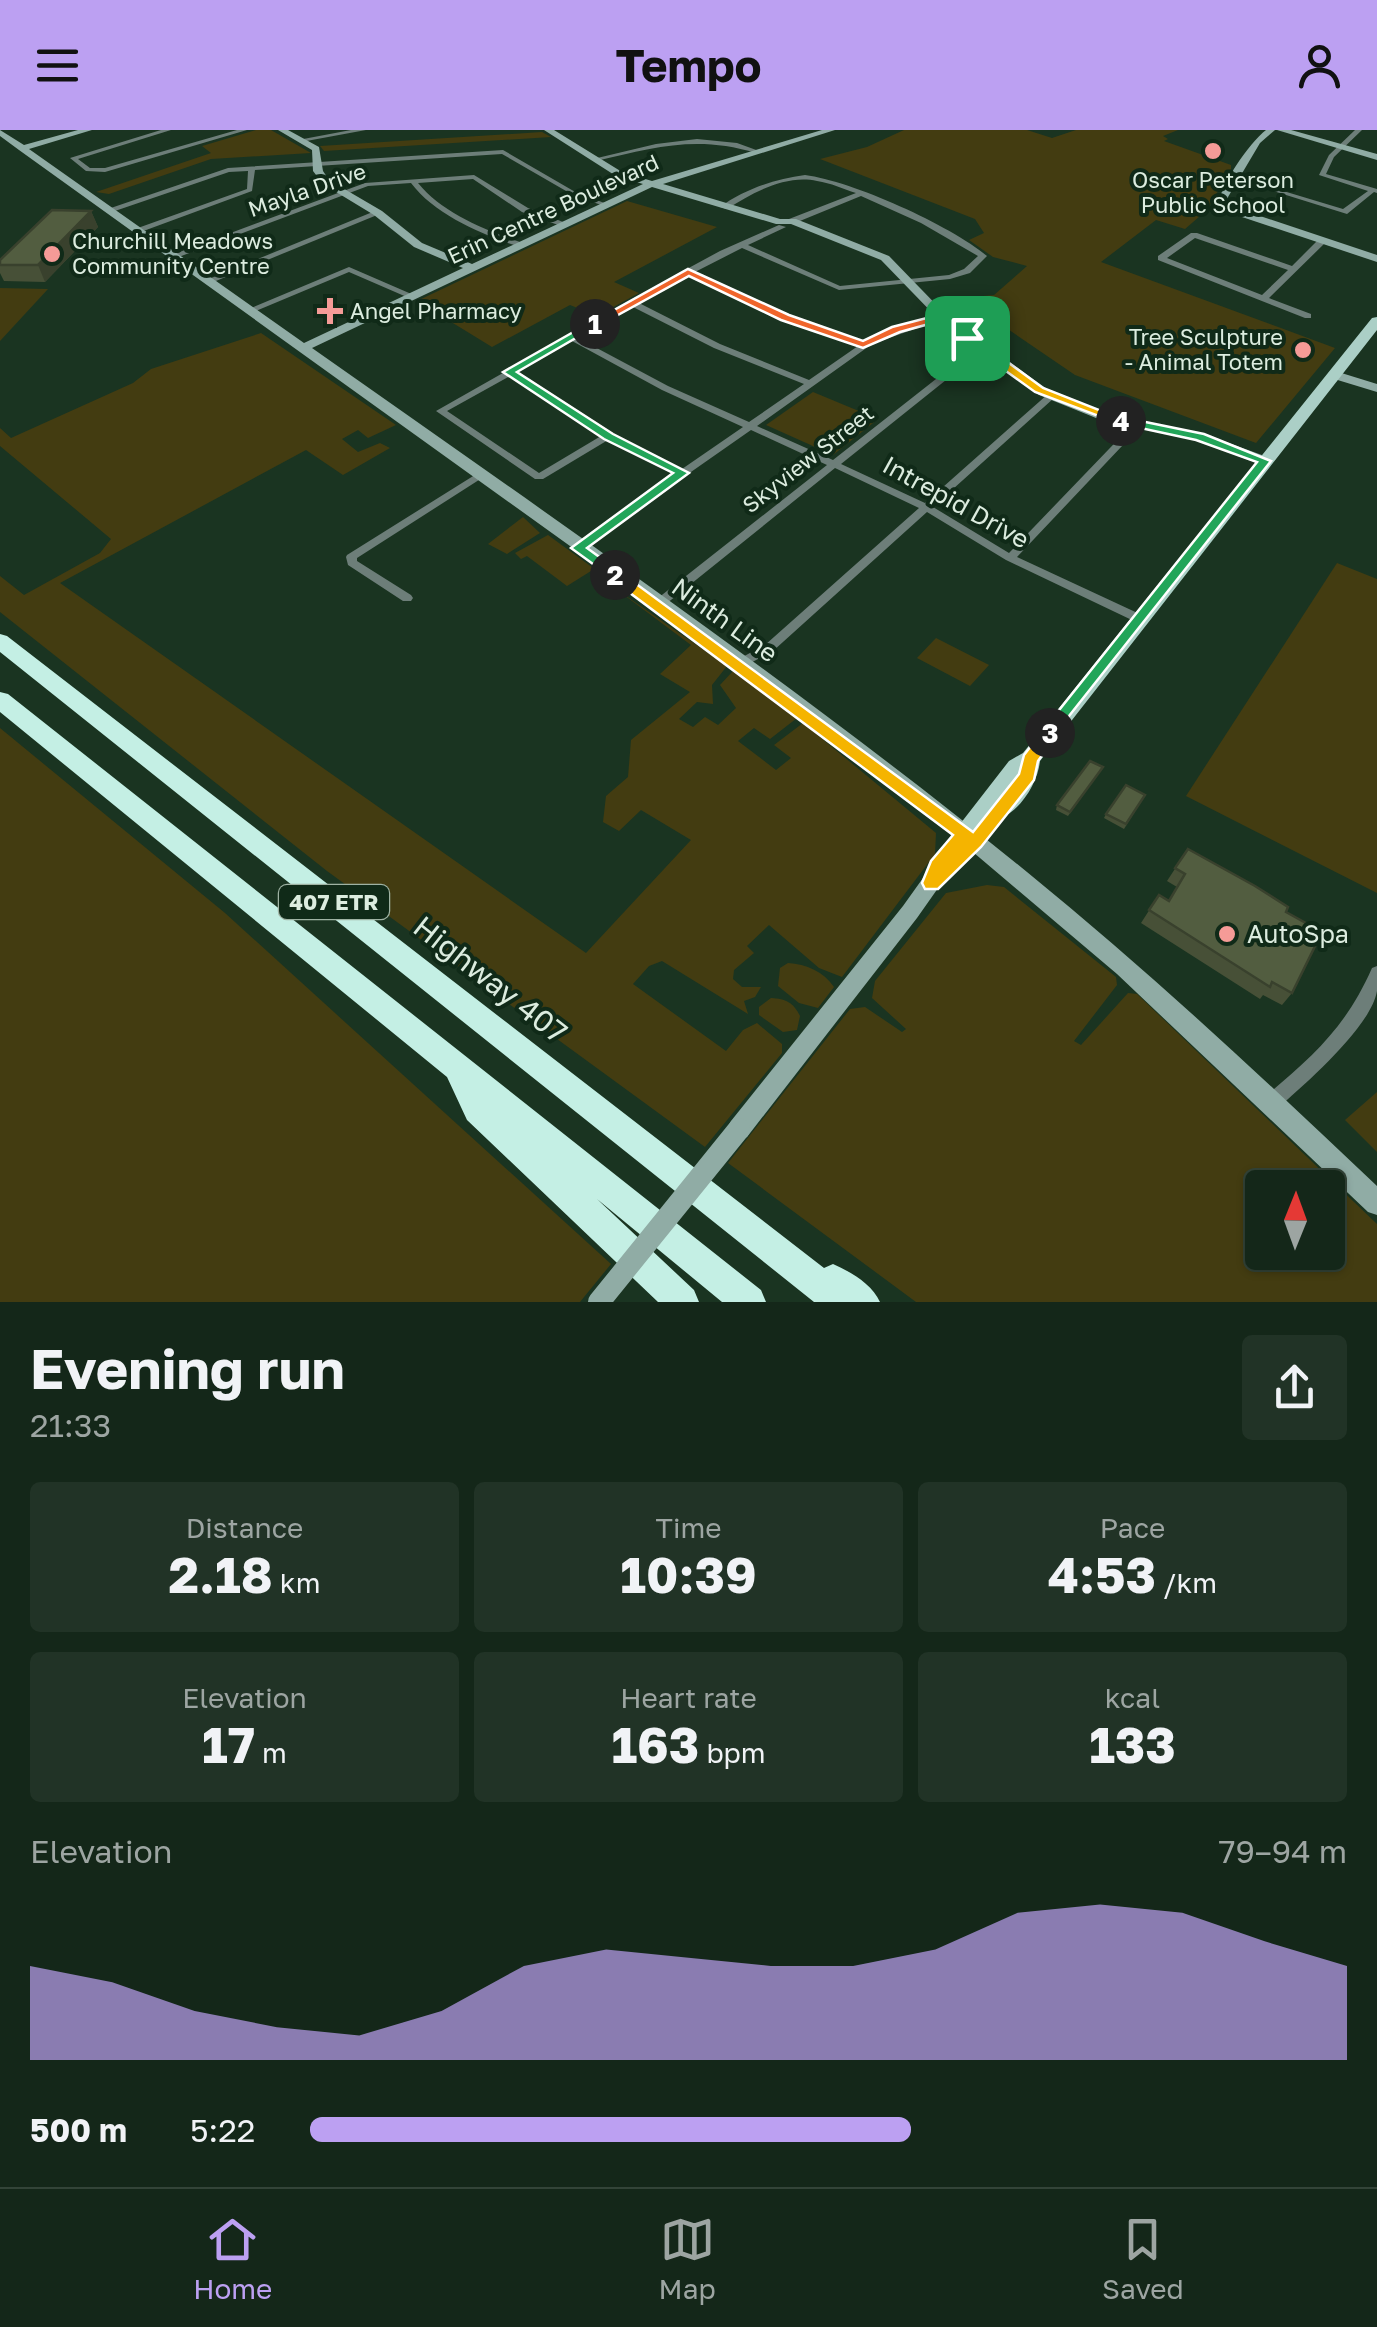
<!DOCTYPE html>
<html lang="en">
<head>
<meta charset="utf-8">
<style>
	:root { --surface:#142719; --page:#213326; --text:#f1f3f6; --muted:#9da5a2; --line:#334438; --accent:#bca0f2 }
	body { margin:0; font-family:"Golos Text",sans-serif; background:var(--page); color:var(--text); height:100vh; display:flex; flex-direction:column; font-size:38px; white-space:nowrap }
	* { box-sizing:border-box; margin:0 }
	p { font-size:32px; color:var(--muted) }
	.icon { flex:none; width:55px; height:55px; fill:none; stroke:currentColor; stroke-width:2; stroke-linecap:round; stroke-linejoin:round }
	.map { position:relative; height:1172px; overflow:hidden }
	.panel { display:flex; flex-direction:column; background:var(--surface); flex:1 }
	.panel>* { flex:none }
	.needle { width:65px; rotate:1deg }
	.fabs { position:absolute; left:1245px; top:1040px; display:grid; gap:20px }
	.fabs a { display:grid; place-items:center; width:100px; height:100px; border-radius:10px; background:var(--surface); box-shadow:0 2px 8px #0004,0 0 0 2px var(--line); font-size:50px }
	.pin { position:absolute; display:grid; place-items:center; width:85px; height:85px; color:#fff; margin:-42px; border-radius:20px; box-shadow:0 5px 15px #0006 }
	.km { position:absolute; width:50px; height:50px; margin:-25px; border-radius:50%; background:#222; color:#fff; font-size:28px; line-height:50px; text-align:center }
	.round { display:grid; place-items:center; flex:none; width:105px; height:105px; border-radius:10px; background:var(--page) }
	.overview { display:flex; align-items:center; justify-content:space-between; height:170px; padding:0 30px }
	h1 { font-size:55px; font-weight:700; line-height:75px }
	.stats { display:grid; grid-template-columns:repeat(3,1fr); gap:15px; height:170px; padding:10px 30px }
	.stats div { display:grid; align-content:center; border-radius:10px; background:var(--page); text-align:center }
	.stats b { font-size:50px; font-weight:700 }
	.stats small { font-size:28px; font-weight:400 }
	.stats p { font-size:28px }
	.chart { height:280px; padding:20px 30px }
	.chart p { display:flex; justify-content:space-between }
	.chart svg { width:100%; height:180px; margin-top:10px; fill:var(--accent); opacity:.7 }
	ul { padding:0 30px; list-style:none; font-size:32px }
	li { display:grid; grid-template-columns:160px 120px 1fr; align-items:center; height:75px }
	li i { height:25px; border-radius:12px; background:var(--accent) }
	header { display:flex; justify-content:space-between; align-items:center; height:130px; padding:0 30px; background:var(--accent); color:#111; font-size:45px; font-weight:700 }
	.tab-bar { display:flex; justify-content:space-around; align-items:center; height:140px; border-top:2px solid var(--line); background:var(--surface); font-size:28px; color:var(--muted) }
	.tab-bar a { display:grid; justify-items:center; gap:5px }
	.tab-bar .active { color:var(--accent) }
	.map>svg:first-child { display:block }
	.green { fill:#433c11; fill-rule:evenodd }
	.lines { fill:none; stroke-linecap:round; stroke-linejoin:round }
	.street { fill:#6d7e79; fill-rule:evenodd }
	.secondary { fill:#90aca5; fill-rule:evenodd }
	.primary { fill:#abcfc6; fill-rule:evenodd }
	.highway { fill:#c4efe4; fill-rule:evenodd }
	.secondary-bridge { stroke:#90aca5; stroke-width:22 }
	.wall { fill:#475037 }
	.shaded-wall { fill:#39412d }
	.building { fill:#525d40; stroke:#39412d; stroke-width:2.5 }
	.split-1 { fill:#f0652b; stroke:#fff; stroke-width:2.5 }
	.split-2 { fill:#22a559; stroke:#fff; stroke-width:2.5 }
	.split-3 { fill:#f5b400; stroke:#fff; stroke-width:2.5 }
	.split-4 { fill:#22a559; stroke:#fff; stroke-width:2.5 }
	.split-5 { fill:#f5b400; stroke:#fff; stroke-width:2.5 }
	.poi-dot { fill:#f59b97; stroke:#102a18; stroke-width:4 }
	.labels { text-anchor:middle; stroke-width:8; stroke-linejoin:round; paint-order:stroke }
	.far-poi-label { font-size:22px; fill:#dcecdf; stroke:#102a18; text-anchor:start }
	.far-street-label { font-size:22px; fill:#dcecdf; stroke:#102a18 }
	.shield { fill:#102a18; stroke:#9fb2a3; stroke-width:2.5 }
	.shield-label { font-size:22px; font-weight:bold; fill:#dcecdf }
	.street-label { font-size:25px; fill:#dcecdf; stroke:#102a18 }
	.poi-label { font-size:25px; fill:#dcecdf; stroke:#102a18; text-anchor:start }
	.near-street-label { font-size:30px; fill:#dcecdf; stroke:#102a18 }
</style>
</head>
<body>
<header><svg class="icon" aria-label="menu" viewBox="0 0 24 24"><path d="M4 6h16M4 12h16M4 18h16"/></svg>Tempo<svg class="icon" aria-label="person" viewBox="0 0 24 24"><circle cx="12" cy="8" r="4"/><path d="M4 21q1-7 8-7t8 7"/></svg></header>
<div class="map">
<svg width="1377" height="1172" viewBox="0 0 1377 1172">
	<rect width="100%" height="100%" fill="#1a3421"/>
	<g class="green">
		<path d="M256,0H271L311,23L211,29L109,64L96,62L211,23L202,16Z"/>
		<path d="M904,0H1027L1052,8L1076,0H1178L1163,6L1168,9L1164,11L1231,35V39L1207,80L1185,99L1156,90L1101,132L1335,218L1256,313L1075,245L996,191L966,195L939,170L994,165L1027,136L993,127L969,110L984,103L975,89L820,29L867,17Z"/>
		<path d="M542,2L551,7L324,21L320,16Z"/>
		<path d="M627,71L717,97L614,152L639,163L597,186L570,175L492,217L417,171Z"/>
		<path d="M0,158L48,159L0,211Z"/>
		<path d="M261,203L396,295L368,308L358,300L342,309L358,322L380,313L390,318L343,345L306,320L60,453L586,823L691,710L641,680L619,701L603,692L606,666L628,647L631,610L690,562L660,544L691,515L616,459L727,536L712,555L713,574L697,572L679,589L693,597L705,587L718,595L736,578L720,555L733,541L797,588L770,609L754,598L738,611L776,640L791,628L774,615L803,593L936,703L935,724L842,847L819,838L769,795L747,816L754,823L734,840L733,849L742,857H761L755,867L744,871L748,884L662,831L649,836L633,854L726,921L743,900L757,893L782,914V923L705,1017L327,741L0,482V446L24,465L100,423L111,409L0,316V298L11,308L133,253L151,239Z"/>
		<path d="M813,262L878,289L833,325L766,295Z"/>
		<path d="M523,387L540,403L507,424L488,414Z"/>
		<path d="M548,405L611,451L610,455L591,441L567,456L527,426L521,429L515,423Z"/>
		<path d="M1337,433L1377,449V763L1186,666Z"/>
		<path d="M936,508L989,535L970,556L917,528Z"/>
		<path d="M0,598L225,783L611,1134L580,1172H0Z"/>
		<path d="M987,755L1004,757L1116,847L1117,855L1074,911L1081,915L1128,863L1137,864L1377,1094V1172H916L728,1033L850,879L865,877L902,902L906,899L872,868L875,851L946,763ZM1262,1058H1328V1122H1262Z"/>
		<path d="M788,833C806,834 824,842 834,857L818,878L799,873L778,856L780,838Z"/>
		<path d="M771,868C786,869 793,872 800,886L797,900L783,902L759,885V877Z"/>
		<path d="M1377,962V1022L1345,990Z"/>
	</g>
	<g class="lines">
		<g class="street">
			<path d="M161,0H171L78,29L90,38H105L237,0H247L105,42L86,41L70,28Z"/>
			<path d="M351,0H366L301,12L298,10Z"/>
			<path d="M1355,0H1362L1334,27L1326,44L1377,59V63L1374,62L1347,84L1232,48L1237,47L1343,79L1368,61L1319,45L1329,25Z"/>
			<path d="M697,9L737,13L759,21L756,23C698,5 654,17 596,31L593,29L656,14Z"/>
			<path d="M503,20L577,63L610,75L604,76L573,65L502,24L255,40L252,61L138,103H135V99L247,59L248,41L229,42L112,82L105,80L228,38Z"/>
			<path d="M474,45L528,78L568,94L561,96L522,82L473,49L418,53C442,83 487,101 523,113L524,115L520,117C483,105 435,85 411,53L368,56L176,128L169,126L365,53Z"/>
			<path d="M805,45C852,51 950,95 987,126L970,143L950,149L839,160L742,118L695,142L788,186L863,212L939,186L946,188L872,214L757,296L833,330L950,238L986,224H992V228L956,242L841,334L925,373L1048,264H1054V268L933,377L1009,423L1134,293H1140V297L1017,427L1144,486L1146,489L1144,492H1136L1006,430L927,382L773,521L743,537H735L733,534L735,531L765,515L919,378L835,338L661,478H653L651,475L653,472L827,335L751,300L578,421L574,420L573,418L574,416L676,344L608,310L543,349H535L436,281L685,140L720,121L779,95L786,97L748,115L840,156L949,145L964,139L978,126L921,93L861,66L795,93H789V89L856,63C843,59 831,53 817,51C786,44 752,63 727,79L720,77C745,59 775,49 805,45ZM689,145L782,190L858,216L809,250L720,214L639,173ZM633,177L714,218L804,254L749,292L668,256L578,208ZM572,211L662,260L743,297L682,339L611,304L516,243ZM510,246L601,306L539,343L447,281Z"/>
			<path d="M375,81L382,83L211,153L204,151Z"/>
			<path d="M1191,103H1197L1292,136L1319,109H1325V113L1269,168L1311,184V188H1305L1158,130V126ZM1195,108L1288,140L1262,165L1167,128Z"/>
			<path d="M349,137L416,166L409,168L349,142L251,183L244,181Z"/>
			<path d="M478,343L482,344V348L357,428V431L411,465L413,468L411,471H403L348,435L346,427L347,425Z"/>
			<path d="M1377,836C1377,844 1377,853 1377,861C1371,897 1305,954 1278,978L1272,980L1266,978L1264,972L1266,966C1314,925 1346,897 1372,838Z"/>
		</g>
		<g class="secondary">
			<path d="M0,0L24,15L78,0H92L29,19L304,213L463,138L414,117L374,85L323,54L313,41L312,20L278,0H288L319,17L323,41L329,50L382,81L422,113L472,134L643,54L616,46L544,0H554L622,42L652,51L822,0H835L663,54L780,89H796L889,126L951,190L1047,259L1110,284L1204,304L1270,328V334H1260L1195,310L1101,290L1039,265L943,194L881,130L791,94H776L652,57L312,218C553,388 798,556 1027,742C1149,841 1263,948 1377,1056V1085L1368,1082L1117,844L967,717L917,788L747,1007L739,1011L731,1007L727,999L731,991L903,776L953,706L602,439L19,20L0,6Z"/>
			<path d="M1266,0H1275L1260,13L1228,67L1227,75L1377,125V132L1218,79C1217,59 1249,13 1266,0Z"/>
			<path d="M1277,0H1291L1377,24V30Z"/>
			<path d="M1335,241L1377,254V262L1331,248V242Z"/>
		</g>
		<path class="primary" d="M1377,187V200L1040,631C1038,652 1021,680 1001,688L993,684C983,697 975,716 957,710L954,704L957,698L1009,631L1023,623L1372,188Z"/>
		<g class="highway">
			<path d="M0,504L7,506L824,1138L833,1134C851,1142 872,1154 880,1172H814L0,522Z"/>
			<path d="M0,562L8,564L761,1160L766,1172H722L597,1069L694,1160L699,1172H658L467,990L447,947L0,582Z"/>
		</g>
		<path class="secondary-bridge" d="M599,1172L739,999"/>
	</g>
	<g class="wall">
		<path d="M91,81L98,97L45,152L4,151L0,143V130Z"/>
		<path d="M1103,637L1068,686L1056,680L1057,675Z"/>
		<path d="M1145,665L1124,699L1104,688L1106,684Z"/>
		<path d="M1188,719L1286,782L1292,863L1282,875L1263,865L1260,869L1141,793L1159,765L1169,770L1177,757L1167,751Z"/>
	</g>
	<path class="shaded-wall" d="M91,81L98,97L45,152L38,135Z"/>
	<g class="building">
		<path d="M52,80L91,81L38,135H0V130Z"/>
		<path d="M1090,631L1103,637L1070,682L1057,675Z"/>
		<path d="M1126,655L1145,665L1126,694L1106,684Z"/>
		<path d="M1188,719L1255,756L1288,777L1286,782L1322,802L1292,863L1272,852L1270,857L1149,780L1159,765L1169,771L1185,744L1175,738Z"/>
	</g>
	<path class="split-1" d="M688,139L789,185L863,211L892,197L942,184L973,208L963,210L940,191L900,202L863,218L781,190L689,146L598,196L589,194Z"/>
	<path class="split-2" d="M591,192L600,194L517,242L613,304L689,343L587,418L620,442L622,445L615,450L571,418L673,343L604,309L503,242Z"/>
	<path class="split-3" d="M610,442H620L973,702L1019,644L1024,625L1044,599L1058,603L1038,631L1034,650L981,717L938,759H925L922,753L931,731L953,705L610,448Z"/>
	<path class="split-4" d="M1121,287L1204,304L1271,331L1050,610L1042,603L1044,599L1257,332L1196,310L1117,293Z"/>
	<path class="split-5" d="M963,205H971L1043,258L1127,291L1117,293L1035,262L963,210Z"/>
	<g class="poi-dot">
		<circle cx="1213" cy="21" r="10"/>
		<circle cx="52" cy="124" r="10"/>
		<path d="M325 166h10v10h10v10h-10v10h-10v-10h-10v-10h10z"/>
		<circle cx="1303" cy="220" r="10"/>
		<circle cx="1227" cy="804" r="10"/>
	</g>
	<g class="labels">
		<g class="far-poi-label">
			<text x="1213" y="58" text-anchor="middle">Oscar Peterson<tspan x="1213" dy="25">Public School</tspan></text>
			<text x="72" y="119">Churchill Meadows<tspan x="72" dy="25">Community Centre</tspan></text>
			<text x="350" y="189">Angel Pharmacy</text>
			<text x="1283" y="215" text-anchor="end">Tree Sculpture<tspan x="1283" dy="25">- Animal Totem</tspan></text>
		</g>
		<g class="far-street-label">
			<text transform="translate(307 60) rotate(-19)" y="8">Mayla Drive</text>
			<text transform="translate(553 79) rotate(-25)" y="8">Erin Centre Boulevard</text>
			<text transform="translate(808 329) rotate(-38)" y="8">Skyview Street</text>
		</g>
		<rect class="shield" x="279" y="755" width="110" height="34" rx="8"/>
		<g class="shield-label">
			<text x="334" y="780">407 ETR</text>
		</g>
		<g class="street-label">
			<text transform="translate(956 372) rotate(29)" y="9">Intrepid Drive</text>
			<text transform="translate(725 490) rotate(36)" y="9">Ninth Line</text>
		</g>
		<g class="poi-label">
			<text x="1247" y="813">AutoSpa</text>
		</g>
		<g class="near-street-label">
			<text transform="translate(490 850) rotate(38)" y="10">Highway 407</text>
		</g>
	</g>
</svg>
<div class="fabs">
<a><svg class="needle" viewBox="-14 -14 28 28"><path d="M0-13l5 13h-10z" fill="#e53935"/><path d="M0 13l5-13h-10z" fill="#9da5a2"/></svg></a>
</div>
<div class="pin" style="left:967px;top:208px;background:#1e9e55"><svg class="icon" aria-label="arrive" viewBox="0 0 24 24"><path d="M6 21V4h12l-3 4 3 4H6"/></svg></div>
<b class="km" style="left:595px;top:194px">1</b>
<b class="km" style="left:615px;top:445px">2</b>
<b class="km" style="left:1050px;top:603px">3</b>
<b class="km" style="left:1121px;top:291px">4</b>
</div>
<section class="panel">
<div class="overview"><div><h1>Evening run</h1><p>21:33</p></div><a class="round"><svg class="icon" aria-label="share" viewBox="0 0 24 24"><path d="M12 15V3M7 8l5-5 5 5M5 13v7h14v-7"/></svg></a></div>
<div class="stats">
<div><p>Distance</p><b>2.18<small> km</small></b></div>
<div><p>Time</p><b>10:39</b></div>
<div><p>Pace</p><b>4:53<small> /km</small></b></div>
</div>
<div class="stats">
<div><p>Elevation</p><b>17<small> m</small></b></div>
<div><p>Heart rate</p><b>163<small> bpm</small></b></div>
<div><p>kcal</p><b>133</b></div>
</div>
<div class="chart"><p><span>Elevation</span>79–94 m</p>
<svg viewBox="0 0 160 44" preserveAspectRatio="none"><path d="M0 44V21L10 25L20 32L30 36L40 38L50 32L60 21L70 17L80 19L90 21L100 21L110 17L120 8L130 6L140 8L150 15L160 21V44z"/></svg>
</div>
<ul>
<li><b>500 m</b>5:22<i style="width:58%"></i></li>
</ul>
</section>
<nav class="tab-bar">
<a class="active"><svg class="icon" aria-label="home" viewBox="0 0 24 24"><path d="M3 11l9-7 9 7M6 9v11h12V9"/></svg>Home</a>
<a><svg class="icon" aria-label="map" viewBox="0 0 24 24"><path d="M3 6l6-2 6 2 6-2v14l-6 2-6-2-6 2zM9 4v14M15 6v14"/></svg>Map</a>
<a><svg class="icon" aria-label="saved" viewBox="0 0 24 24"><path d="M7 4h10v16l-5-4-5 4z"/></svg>Saved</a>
</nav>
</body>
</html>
